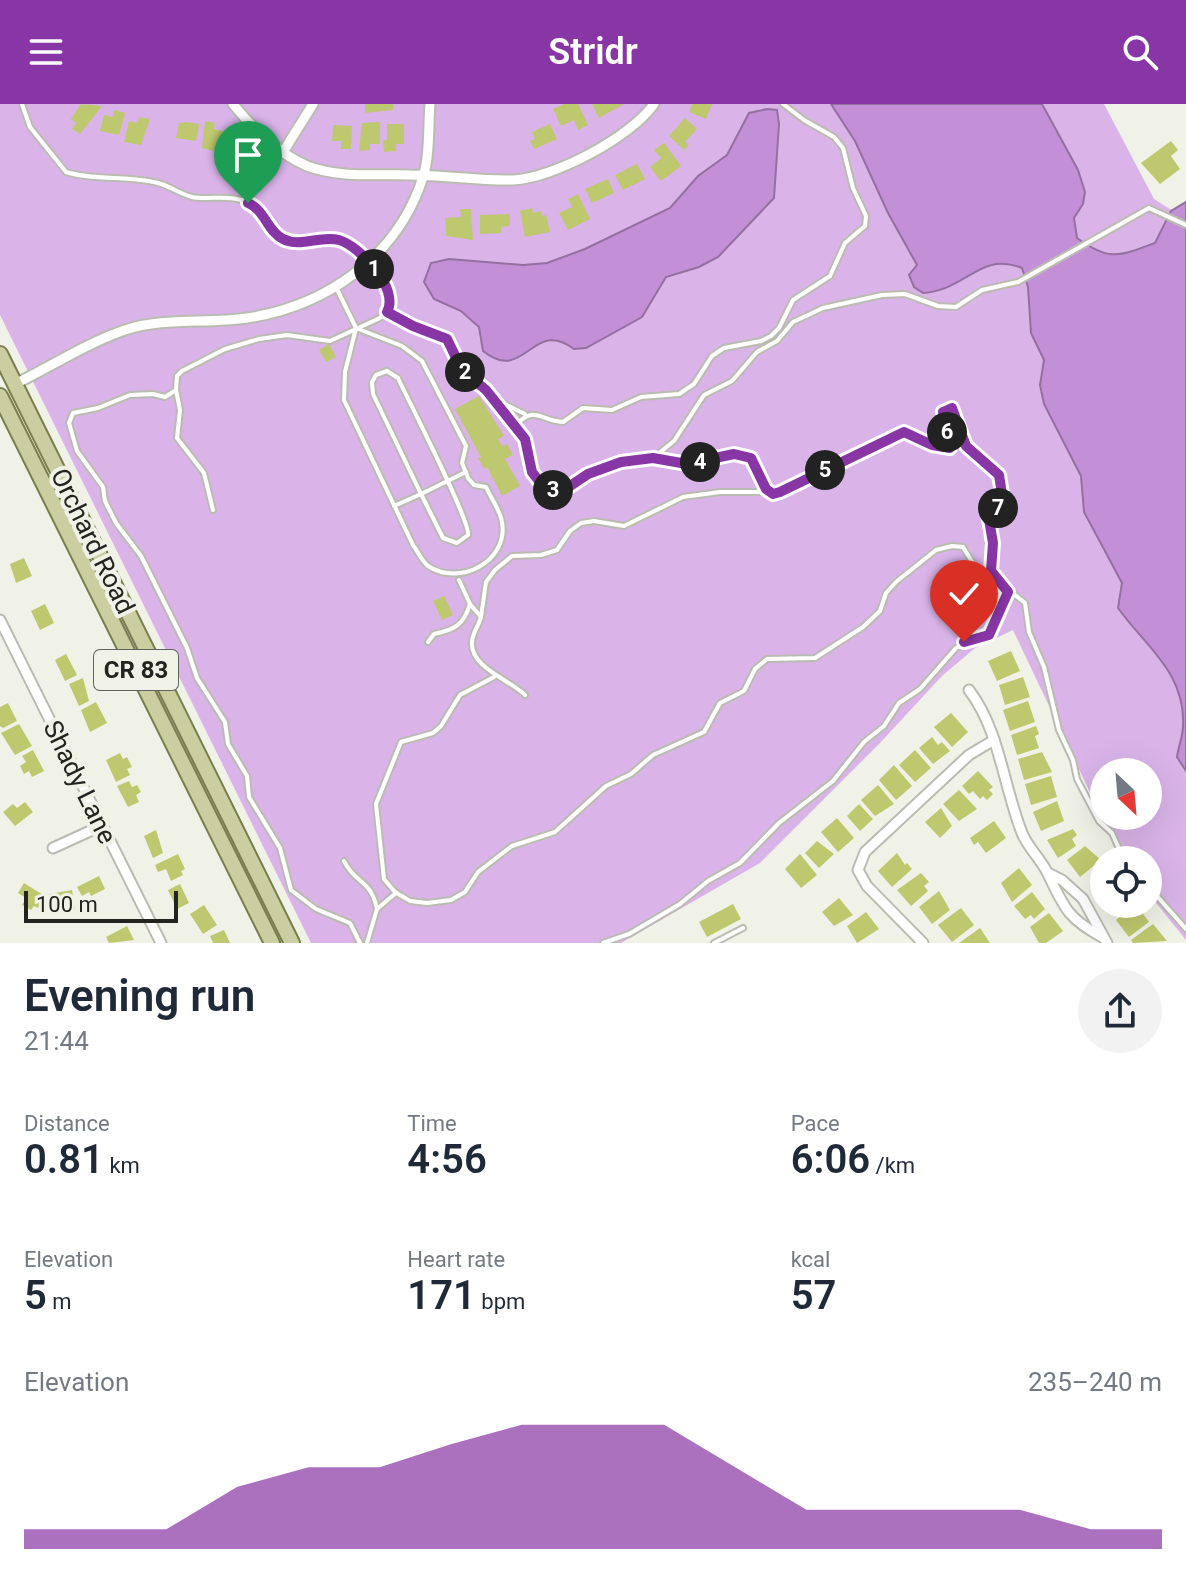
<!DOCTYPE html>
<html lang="en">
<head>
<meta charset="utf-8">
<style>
	:root { --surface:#fff; --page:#f2f2f3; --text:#1f2937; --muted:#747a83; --accent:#8836a5 }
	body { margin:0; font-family:Roboto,sans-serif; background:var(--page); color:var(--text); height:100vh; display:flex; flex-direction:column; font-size:30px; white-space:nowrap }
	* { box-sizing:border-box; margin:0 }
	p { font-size:26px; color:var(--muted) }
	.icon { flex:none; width:44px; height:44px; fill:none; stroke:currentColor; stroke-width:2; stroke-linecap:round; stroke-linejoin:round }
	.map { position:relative; height:839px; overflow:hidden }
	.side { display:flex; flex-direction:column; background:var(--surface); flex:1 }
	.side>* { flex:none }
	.needle { width:52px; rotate:154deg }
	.fabs { position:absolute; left:1090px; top:654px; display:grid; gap:16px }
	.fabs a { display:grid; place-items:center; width:72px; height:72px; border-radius:50%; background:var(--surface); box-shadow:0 8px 32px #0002; font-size:40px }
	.scale { position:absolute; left:24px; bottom:20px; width:154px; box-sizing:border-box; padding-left:8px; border:4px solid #232420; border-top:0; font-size:22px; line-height:28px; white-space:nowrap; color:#232420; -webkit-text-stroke:6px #f0f2e8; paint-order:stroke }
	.pin { position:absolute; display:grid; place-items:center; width:68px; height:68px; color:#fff; margin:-82px -34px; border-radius:50% 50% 50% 0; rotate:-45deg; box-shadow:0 0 8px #0007 }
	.pin .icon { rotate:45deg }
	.km { position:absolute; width:40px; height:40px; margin:-20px; border-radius:50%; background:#222; color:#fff; font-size:22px; line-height:40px; text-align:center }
	.round { display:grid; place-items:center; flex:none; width:84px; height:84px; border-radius:42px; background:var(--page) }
	.headline { display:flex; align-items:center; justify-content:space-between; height:136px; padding:0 24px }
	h1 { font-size:44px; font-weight:600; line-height:60px }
	.stats { display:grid; grid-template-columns:repeat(3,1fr); gap:12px; height:136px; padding:8px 24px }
	.stats div { display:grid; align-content:center }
	.stats b { font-size:40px; font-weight:600 }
	.stats small { font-size:22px; font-weight:400 }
	.stats p { font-size:22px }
	.chart { height:224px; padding:16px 24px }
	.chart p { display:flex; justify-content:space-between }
	.chart svg { width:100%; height:144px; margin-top:8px; fill:var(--accent); opacity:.7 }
	header { display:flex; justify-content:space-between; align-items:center; height:104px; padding:0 24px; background:var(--accent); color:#fff; font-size:36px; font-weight:600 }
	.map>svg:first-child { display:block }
	.green { fill:#dab4e9; fill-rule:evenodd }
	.water { fill:#c390d7; stroke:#9370a0; stroke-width:2 }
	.building { fill:#bec86e }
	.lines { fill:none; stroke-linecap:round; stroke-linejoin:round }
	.service-casing { stroke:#babcb2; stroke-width:8 }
	.minor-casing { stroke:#babcb2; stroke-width:13 }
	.primary-casing { stroke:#787e4c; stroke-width:18 }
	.service { stroke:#fff; stroke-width:4 }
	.minor { stroke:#fff; stroke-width:9 }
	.primary { stroke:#cacea1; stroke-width:14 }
	.route-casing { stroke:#fff; stroke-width:16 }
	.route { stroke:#8836a5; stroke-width:10 }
	.labels { text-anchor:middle; stroke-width:8; stroke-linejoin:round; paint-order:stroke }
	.shield { fill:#f0f2e8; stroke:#60625c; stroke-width:2 }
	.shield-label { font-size:24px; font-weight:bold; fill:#232420 }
	.street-label { font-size:26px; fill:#232420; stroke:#f0f2e8 }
</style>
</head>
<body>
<header><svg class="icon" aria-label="menu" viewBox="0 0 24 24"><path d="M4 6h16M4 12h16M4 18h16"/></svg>Stridr<svg class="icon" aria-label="search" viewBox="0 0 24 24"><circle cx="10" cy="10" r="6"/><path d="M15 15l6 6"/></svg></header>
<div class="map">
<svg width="1186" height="839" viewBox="0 0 1186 839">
	<rect width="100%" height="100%" fill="#f0f2e8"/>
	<g class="green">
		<path d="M0,0H1104L1154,95L1186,115V836L1148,789V756H1122L1013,526L975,544L942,572L879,640L760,759L621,839H311L0,211ZM1104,668H1148V712H1104Z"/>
		<path d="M62,399L111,488L285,839H279Z"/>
	</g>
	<g class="water">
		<path d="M831,0H1042L1078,66L1085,88L1083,100L1074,114L1077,134C1110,158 1119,152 1155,139L1171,107L1186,98V667L1177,653C1178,643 1183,633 1183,622C1186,569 1145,542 1118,504L1122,479L1084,408L1081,372L1044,300L1040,281L1044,256L1031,229L1028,183L1022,164C980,147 967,186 923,189L914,183L909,171L917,161L888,109L855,37Z"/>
		<path d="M767,5L777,6L779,20L774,94L718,153L699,163L666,173L642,213L586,244L574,245C532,213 525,281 483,247L479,223L461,207L434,195L424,178L431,159L449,155L523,161L547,159L585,145L670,104L698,72L727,51L749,9Z"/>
	</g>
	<g class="building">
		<path d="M81,0L102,2L80,30L72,25L76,19L71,15Z"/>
		<path d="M365,0H393V6L365,9Z"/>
		<path d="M564,0H578L588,21L578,26L574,16L561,22L553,5Z"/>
		<path d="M592,0H624L599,14Z"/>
		<path d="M692,0H712L706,15L689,8Z"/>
		<path d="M114,6L125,9L119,31L100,27L104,11L113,13Z"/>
		<path d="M139,13L150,15L141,41L124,38L129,17L138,19Z"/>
		<path d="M685,14L697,25L685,38L689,41L684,46L669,32Z"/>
		<path d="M205,17L215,19L214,25L223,27L218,48L202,44Z"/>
		<path d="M186,18L199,20L196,37L176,34L179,19Z"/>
		<path d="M380,18V40H370V46L359,47L362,19Z"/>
		<path d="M387,20H404V40H396V47L384,48L383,36H387Z"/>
		<path d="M550,20L557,35L534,45L530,37L535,35L532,28Z"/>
		<path d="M333,21L352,22L351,45H341V37H332Z"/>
		<path d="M1171,37L1178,46L1171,52L1180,65L1160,80L1141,59Z"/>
		<path d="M226,39L245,43L242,59L222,55Z"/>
		<path d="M664,39L681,62L661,77L650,63L661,54L654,46Z"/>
		<path d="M637,60L645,75L623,86L615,71Z"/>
		<path d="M608,75L614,89L592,99L585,85Z"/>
		<path d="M578,90L590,115L568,126L559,109L572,103L568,95Z"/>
		<path d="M532,104L533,109L541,107L542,112L546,111L550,128L525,133L520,107Z"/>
		<path d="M460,105H471L473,136L446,132L445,114L461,113Z"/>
		<path d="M510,110V122L501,123V129L480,130V111Z"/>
		<path d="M329,240L336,253L326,258L319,246Z"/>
		<path d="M479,292L504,332L498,335L502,342L507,340L513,351L505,355L520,382L502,392L487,363L484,365L478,354L481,353L455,305Z"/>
		<path d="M24,454L32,472L16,479L10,460Z"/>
		<path d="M444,492L453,511L442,516L433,497Z"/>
		<path d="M45,500L54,519L40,526L31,507Z"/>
		<path d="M1011,547L1020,567L997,577L988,557Z"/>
		<path d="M66,550L77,571L65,577L55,556Z"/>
		<path d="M1023,573L1030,593L1005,601L999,581Z"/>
		<path d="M83,574L89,597L79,602L69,580Z"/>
		<path d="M1028,597L1035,618L1010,627L1003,606Z"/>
		<path d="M96,598L107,619L90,628L81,606Z"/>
		<path d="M8,599L17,617L3,624L0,622V603Z"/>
		<path d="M951,609L968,628L952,643L934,623Z"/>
		<path d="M19,620L32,642L15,651L1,629Z"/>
		<path d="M1036,622L1039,630L1035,632L1039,644L1017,651L1011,631Z"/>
		<path d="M932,633L938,641L942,638L950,647L933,660L919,644Z"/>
		<path d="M33,646L44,667L32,673L29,667L24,670L20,662L26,658L22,652Z"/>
		<path d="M915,646L931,664L915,678L899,661Z"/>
		<path d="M1042,648L1052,668L1024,676L1018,655Z"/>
		<path d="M120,649L123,655L127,653L132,663L127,665L130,671L116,678L106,656Z"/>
		<path d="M894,661L912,682L896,696L879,676Z"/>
		<path d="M978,667L993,683L989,686L993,690L987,696L983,692L980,695L973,687L969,690L962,682Z"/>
		<path d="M1051,672L1057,693L1031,701L1025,680Z"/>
		<path d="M129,677L132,683L137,681L141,688L136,691L139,698L128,703L117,682Z"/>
		<path d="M878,681L894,700L875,712L861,696Z"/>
		<path d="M959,686L977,705L959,717L943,700Z"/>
		<path d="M1057,697L1064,717L1041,727L1033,708Z"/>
		<path d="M25,698L33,708L15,722L3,708L13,700L17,704Z"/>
		<path d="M859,700L873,715L860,727L847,712Z"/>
		<path d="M941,704L952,722L940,734L925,718Z"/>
		<path d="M837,714L854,734L838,748L821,728Z"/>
		<path d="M994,717L1006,734L986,749L978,738L974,741L970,734Z"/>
		<path d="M1073,725L1077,731L1072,735L1076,742L1058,754L1047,736Z"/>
		<path d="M156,726L163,749L153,754L144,732Z"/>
		<path d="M817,737L834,750L819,764L805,749Z"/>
		<path d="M1085,742L1101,756L1080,773L1067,756Z"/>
		<path d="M897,749L905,761L907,759L912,765L892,783L878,767Z"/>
		<path d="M178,750L185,765L181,767L183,771L171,777L166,765L158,768L155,761Z"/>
		<path d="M800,750L817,771L801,784L785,765Z"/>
		<path d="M1019,764L1032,781L1012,798L1001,779Z"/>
		<path d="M921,769L929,778L924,782L928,787L911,802L897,786Z"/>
		<path d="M99,772L105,785L91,792L89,788L82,792L77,783Z"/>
		<path d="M24,779L45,792L38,804L34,802L31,806L22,801L26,794L18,789Z"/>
		<path d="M180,780L189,799L177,805L168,786Z"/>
		<path d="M72,786L75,805L61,808L60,801L51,803L49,790Z"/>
		<path d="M939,787L950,806L932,820L919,803Z"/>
		<path d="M1032,788L1045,805L1034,815L1031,811L1025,815L1014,802Z"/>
		<path d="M839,794L853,811L834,822L822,808Z"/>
		<path d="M733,800L741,815L707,833L699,818Z"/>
		<path d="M1136,800L1149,818L1129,833L1116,816Z"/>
		<path d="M204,801L217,821L203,830L190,810Z"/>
		<path d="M961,804L974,821L952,838L938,821Z"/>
		<path d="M866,808L879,825L857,839L847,822Z"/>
		<path d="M1049,809L1063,827L1046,839H1039L1030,823Z"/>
		<path d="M1153,820L1167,837L1133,839L1131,836Z"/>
		<path d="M127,822L134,836L109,839L106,833Z"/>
		<path d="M980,824L990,839H959Z"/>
		<path d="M224,826L230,839H213L210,832Z"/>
	</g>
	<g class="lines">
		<g class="service-casing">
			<g id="service">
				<path d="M22,0L30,23L66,68C95,77 128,71 158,79C170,82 180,90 192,93C208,96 225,91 241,96C266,104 266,128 285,136C302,142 317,133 334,135C356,139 392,179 391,201L380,214L330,237L287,231L259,235L225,245L182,267L177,272L176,286"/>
				<path d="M336,183L356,224L402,242L422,257L466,342L462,359L468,374L474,381L486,383C491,394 500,406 502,418C509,457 460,483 428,462C422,457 418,448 413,441L344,296L345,268L356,224"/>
				<path d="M387,208L413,222L447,235L462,266L486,286L525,335L532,368L545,385L567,384L588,370L621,358L653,354L687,360L734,350L751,354L766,385L771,388"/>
				<path d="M498,297L525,310"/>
				<path d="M515,322C535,300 540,317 563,318L583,304L612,306L641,293L679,290L694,280L712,252L724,244L761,237L771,232L779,224L793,196L830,172L845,139L865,122L866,112L853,84L843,44L834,33L804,16L783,0"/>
				<path d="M653,354L674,337L704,291L732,277L757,248L777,237L793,218L823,204L882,191L905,190L938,202L956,203L982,186L1018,178L1149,104L1186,121"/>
				<path d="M394,402L421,390L443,434L457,439L468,431C471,418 408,296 398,274L387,267L376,271L372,278L373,290L421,390L466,368"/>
				<path d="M213,406L204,369L177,334L180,306L176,286L165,293L153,290L130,291L98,304L73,309L69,319L77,347L103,383L105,397L116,419L141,452L187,544L197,574L225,618L228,640L247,672L249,693L280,744L291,786L316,805L350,819L360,839"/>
				<path d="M459,476L470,500"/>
				<path d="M481,513L486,478L495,466L512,452L541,451L557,446L570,427L581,419L594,417L624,422L683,393L720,388H780L904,328L932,341L950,344L943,308L949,303L955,307C959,319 960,332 967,344C984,369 1006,358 1002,400L988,410L993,439L990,461L993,472"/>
				<path d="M428,538L434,530C454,526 464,521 470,500L481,513C479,521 472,530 472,538C470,564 511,576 525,591"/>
				<path d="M494,573L460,591L441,622L433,629L401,638L376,700L384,775L395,788L410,797L427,799L451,796L465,788L478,768L512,742L555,728L606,682L631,670L653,651L704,628L720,599L744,587L755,565L767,555L815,554L863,523L880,507L886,489L896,478L936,446L952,442L963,443L980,471L993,473L1025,499L1029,528L1044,563L1059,626L1073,656L1077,675L1099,717L1112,729L1124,756"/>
				<path d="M344,757C355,780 371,775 377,805"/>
				<path d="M1148,782L1186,825"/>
				<path d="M367,839L377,805L396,789"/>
				<path d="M603,839L629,830L680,800L708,777L740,759L779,719L833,677L864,638L884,622L899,599L920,585L956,544L989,531L1008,488"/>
				<path d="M714,839L743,824"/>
			</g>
		</g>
		<g class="minor-casing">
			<g id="minor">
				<path d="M233,0C252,24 279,50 307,62C338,74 378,70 410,71C444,71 479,77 513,76C554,74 631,33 654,0"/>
				<path d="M283,48L313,0"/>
				<path d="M15,280C50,263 89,238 125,226C163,213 207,220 247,214C327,202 398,152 423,73C430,51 428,23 430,0"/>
				<path d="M0,516L161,839"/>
				<path d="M969,586C1000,627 1003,681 1022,729C1028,744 1041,755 1048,770C1064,803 1067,814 1102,833"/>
				<path d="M53,744L101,722"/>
				<path d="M1048,769L1062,776L1083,795L1107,839"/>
				<path d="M923,839L867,782L858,766L865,748L969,651L994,636"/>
			</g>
		</g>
		<g class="primary-casing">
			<g id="primary">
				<path d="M0,250L292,839"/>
				<path d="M0,292L272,839"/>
			</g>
		</g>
		<use href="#service" class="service"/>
		<use href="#minor" class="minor"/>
		<use href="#primary" class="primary"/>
	</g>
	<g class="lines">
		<g class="route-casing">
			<path id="route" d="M248,99C265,106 267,127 283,135C301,144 320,131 339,136C360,142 400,185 387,208L413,222L447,235L462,266L486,286L525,335L532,368L545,385L567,384L588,370L621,358L653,354L687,360L734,350L751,354L766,385L773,390L780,388L904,328L932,341L950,344L943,308L952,304L966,342L999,371L1003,396L999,404L988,410L993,439L991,467L1008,488L989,531L964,538"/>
		</g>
		<use href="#route" class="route"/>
	</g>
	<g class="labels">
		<rect class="shield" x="94" y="546" width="84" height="40" rx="6"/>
		<g class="shield-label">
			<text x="136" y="574">CR 83</text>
		</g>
		<g class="street-label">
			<text transform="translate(93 437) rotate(64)" y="9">Orchard Road</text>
			<text transform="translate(80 678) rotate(64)" y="9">Shady Lane</text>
		</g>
	</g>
</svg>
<div class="fabs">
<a><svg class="needle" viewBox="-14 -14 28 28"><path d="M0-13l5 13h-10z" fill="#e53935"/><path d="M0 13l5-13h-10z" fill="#747a83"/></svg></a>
<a><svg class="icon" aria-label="locate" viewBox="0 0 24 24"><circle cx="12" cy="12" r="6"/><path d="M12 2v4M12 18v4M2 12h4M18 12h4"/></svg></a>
</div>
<div class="scale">100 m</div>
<div class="pin" style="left:248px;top:99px;background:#1e9e55"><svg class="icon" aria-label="arrive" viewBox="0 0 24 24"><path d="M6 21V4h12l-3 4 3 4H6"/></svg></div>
<div class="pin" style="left:964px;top:538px;background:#d93025"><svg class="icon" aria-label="check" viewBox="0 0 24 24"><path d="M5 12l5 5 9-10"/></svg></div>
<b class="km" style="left:374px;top:165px">1</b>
<b class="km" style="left:465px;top:268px">2</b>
<b class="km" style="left:553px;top:386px">3</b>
<b class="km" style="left:700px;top:358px">4</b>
<b class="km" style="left:825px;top:366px">5</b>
<b class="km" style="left:947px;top:328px">6</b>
<b class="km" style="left:998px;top:404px">7</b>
</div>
<section class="side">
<div class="headline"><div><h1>Evening run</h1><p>21:44</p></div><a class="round"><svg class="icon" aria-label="share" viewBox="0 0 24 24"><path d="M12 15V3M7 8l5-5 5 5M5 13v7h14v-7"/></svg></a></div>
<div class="stats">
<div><p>Distance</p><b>0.81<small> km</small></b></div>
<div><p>Time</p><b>4:56</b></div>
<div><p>Pace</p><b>6:06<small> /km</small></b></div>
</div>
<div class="stats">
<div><p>Elevation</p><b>5<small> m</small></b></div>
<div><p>Heart rate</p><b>171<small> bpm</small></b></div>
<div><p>kcal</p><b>57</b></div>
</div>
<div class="chart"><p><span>Elevation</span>235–240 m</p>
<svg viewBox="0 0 160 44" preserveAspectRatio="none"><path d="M0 44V38L10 38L20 38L30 25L40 19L50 19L60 12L70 6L80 6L90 6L100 19L110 32L120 32L130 32L140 32L150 38L160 38V44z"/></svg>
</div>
</section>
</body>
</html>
